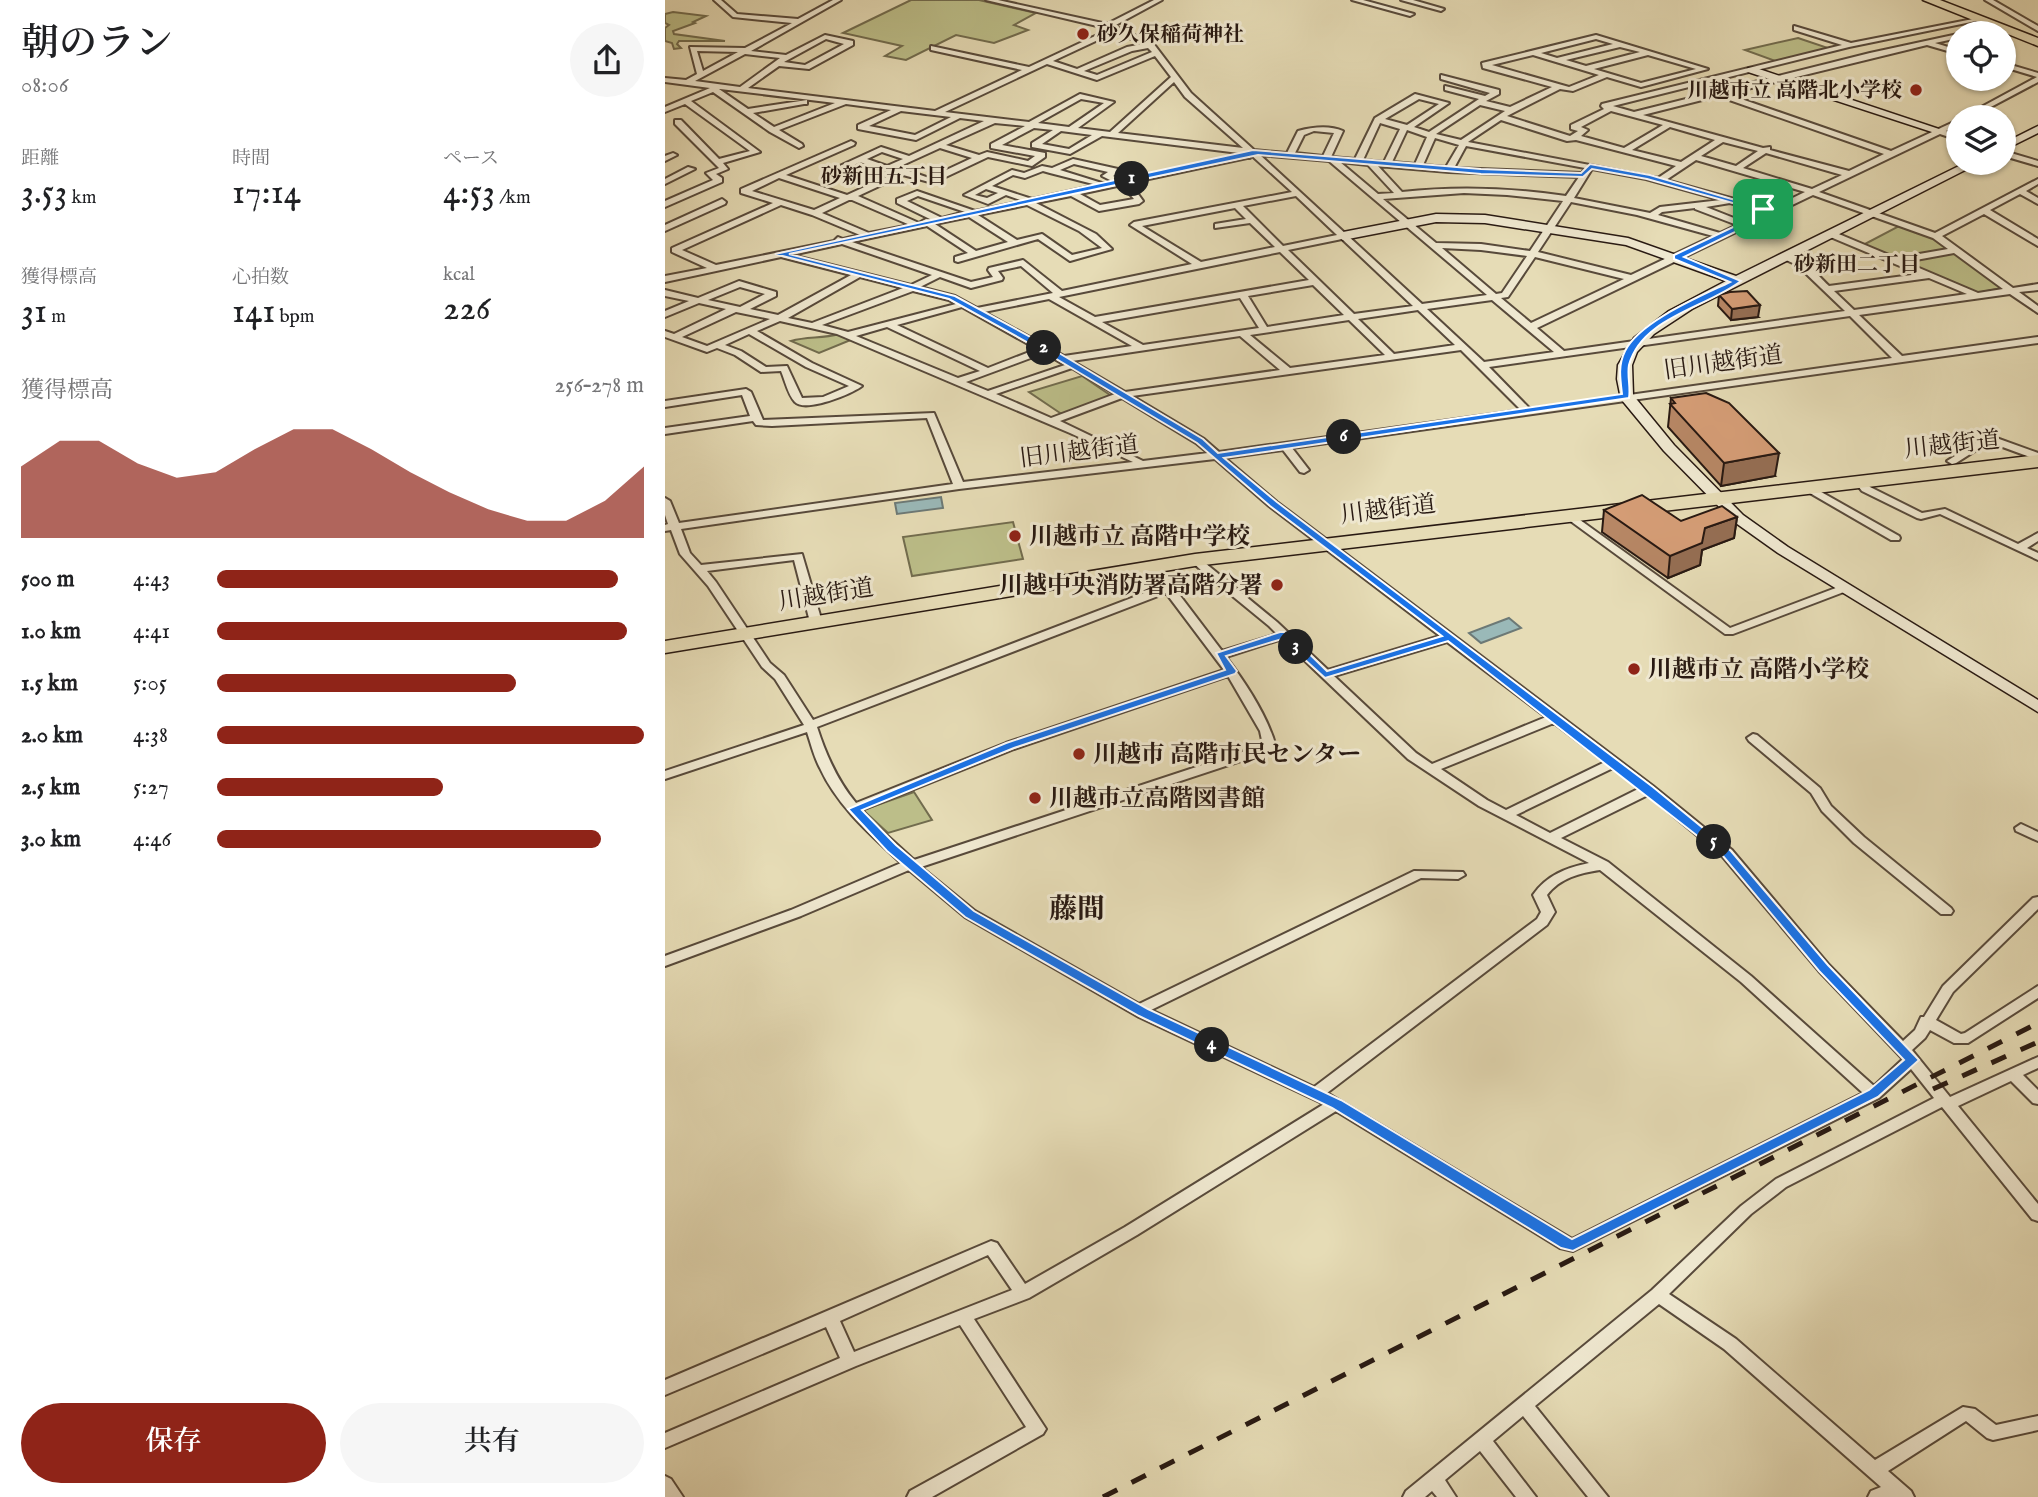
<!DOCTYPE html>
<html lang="ja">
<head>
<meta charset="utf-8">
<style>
	:root { --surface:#fff; --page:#f6f6f6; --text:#202124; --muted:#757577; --accent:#8f2418 }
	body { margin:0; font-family:"IM FELL English","Noto Serif JP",serif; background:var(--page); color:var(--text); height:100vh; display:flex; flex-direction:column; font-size:26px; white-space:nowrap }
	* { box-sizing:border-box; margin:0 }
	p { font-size:23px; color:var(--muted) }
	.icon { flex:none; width:38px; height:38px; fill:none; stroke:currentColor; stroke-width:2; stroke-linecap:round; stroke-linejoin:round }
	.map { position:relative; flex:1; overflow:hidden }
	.side { display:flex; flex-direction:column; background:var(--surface); width:665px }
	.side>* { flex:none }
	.fabs { position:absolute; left:1281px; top:21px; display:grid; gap:14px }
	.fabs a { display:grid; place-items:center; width:70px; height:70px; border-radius:50%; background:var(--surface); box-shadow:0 2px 5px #0004; font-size:35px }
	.pin { position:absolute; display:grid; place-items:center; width:60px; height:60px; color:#fff; margin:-30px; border-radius:14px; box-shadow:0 4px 10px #0006 }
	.km { position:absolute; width:35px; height:35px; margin:-18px; border-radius:50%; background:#222; color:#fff; font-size:19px; line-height:35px; text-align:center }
	.round { display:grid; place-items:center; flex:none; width:74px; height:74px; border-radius:37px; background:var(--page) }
	.head { display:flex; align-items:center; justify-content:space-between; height:119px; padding:0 21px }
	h1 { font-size:38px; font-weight:600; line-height:52px }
	.metrics { display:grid; grid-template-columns:repeat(3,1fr); gap:10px; height:119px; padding:7px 21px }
	.metrics div { display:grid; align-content:center }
	.metrics b { font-size:35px; font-weight:600 }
	.metrics small { font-size:19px; font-weight:400 }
	.metrics p { font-size:19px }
	.chart { height:196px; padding:14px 21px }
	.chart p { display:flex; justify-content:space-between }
	.chart svg { width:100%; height:126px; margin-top:7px; fill:var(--accent); opacity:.7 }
	.cta { display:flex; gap:14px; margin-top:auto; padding:14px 21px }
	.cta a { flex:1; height:80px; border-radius:42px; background:var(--accent); color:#fff; font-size:28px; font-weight:600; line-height:80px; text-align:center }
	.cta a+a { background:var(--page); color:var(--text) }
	ul { padding:0 21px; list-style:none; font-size:23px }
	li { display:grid; grid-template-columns:112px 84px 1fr; align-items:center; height:52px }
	li i { height:18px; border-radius:9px; background:var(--accent) }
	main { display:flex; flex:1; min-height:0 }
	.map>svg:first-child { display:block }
	.green { fill:#bcbe89; stroke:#726c4e; stroke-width:2 }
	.water { fill:#9ab9b8; stroke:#6c7976; stroke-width:2 }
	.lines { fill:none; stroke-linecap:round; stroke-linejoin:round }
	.street-casing { stroke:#584a3b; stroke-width:4 }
	.secondary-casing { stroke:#281912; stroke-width:3 }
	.primary-casing { stroke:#281912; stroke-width:3 }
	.highway-casing { stroke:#281912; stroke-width:3 }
	.street { fill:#efe8d0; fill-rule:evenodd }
	.secondary { fill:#efe8d0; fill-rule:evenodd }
	.primary { fill:#e6dcb6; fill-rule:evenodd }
	.highway { fill:#e6dcb6; fill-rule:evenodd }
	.rail { stroke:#281912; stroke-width:5; stroke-dasharray:16 16; stroke-linecap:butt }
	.wall { fill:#b78765; stroke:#281912; stroke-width:2 }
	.shaded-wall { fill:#956e53; stroke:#281912; stroke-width:2 }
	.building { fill:#d59d76; stroke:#281912; stroke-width:2 }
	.route { fill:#1a73e8; stroke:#fff; stroke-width:2; fill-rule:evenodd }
	.poi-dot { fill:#8f2418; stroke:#efe8d0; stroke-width:2.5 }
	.labels { text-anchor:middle; stroke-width:6; stroke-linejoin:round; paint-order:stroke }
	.far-poi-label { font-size:21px; font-weight:bold; fill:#281912; stroke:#efe8d0; text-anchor:start }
	.far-neighbourhood-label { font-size:21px; font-weight:bold; fill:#281912; stroke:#efe8d0 }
	.street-label { font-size:24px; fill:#281912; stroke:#efe8d0 }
	.poi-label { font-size:24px; font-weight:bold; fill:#281912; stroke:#efe8d0; text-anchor:start }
	.quarter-label { font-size:28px; font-weight:bold; fill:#281912; stroke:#efe8d0 }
</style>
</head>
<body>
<main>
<section class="side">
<div class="head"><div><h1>朝のラン</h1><p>08:06</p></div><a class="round"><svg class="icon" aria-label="share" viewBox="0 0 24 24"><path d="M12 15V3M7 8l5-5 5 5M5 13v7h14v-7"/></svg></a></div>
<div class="metrics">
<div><p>距離</p><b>3.53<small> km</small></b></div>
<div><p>時間</p><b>17:14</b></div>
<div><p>ペース</p><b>4:53<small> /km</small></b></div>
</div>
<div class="metrics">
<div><p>獲得標高</p><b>31<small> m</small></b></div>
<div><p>心拍数</p><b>141<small> bpm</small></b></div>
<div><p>kcal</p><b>226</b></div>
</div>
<div class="chart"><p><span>獲得標高</span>256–278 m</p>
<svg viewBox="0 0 160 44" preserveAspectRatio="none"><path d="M0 44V19L10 10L20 10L30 18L40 23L50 21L60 13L70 6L80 6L90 13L100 21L110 28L120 34L130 38L140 38L150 31L160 19V44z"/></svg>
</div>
<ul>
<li><b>500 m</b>4:43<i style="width:94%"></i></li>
<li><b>1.0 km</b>4:41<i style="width:96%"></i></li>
<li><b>1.5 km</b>5:05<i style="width:70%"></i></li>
<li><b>2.0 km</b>4:38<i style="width:100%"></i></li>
<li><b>2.5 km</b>5:27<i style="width:53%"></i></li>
<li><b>3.0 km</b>4:46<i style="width:90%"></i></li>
</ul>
<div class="cta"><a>保存</a><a>共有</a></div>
</section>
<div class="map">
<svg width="1373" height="1497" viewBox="0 0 1373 1497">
	<rect width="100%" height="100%" fill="#e6dcb6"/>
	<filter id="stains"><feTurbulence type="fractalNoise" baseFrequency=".00286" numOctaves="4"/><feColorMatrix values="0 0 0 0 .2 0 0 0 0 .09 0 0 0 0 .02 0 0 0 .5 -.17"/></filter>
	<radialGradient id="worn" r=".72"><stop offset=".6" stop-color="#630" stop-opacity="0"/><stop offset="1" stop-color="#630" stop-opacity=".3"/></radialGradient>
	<g class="green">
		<path d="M246,0H314L371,13L349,25L363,30L329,43L291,35L241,60L220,56L237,46L178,33Z"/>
		<path d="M8,12L41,16L28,22L30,23L8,31L9,34L60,41H14L12,44L16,48L9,49L7,43L0,41V28L4,25L0,23V14Z"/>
		<path d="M1133,38L1166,49L1113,62L1080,50Z"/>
		<path d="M1234,226L1267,237L1283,249L1232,260L1198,245Z"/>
		<path d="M1289,253L1338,288L1311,293L1240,262Z"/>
		<path d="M174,334L188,339L154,353L126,341C143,336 156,339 174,334Z"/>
		<path d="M417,376L448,397L398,415L364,392Z"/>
		<path d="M348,522L358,559L247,576L238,537Z"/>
		<path d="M249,792L267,820L223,833L198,810Z"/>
	</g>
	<g class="water">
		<path d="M276,497L278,508L232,514L230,503Z"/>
		<path d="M844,618L856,628L816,643L804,633Z"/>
	</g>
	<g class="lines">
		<g class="street-casing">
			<g id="street">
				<path d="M49,0H56L72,14L133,19L168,0H176L86,51L121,55L160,35L188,41V45L144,69L114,66L83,88L270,111L357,70L266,50V46L364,67L445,29L321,0H333L442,24L489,0H497L449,26L488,43L526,93L589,150L622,153L633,131C648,127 664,125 678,131L666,157L690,159L710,118L750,94L784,103L749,127L764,132L814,99L780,90V86L820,96L825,93L776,79V75L834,90V94L821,101L845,107L887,87L818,68L817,63L931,35L1043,69L976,87L942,77L908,91L895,89L842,116L905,136L913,131L906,129V125L939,109L936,106L937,104L1177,45L1129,30V26L1186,43L1313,18L1315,19L1311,21L1184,47L948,106L969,112L1205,53L1293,34V38L1270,43L1293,50V54L1262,45L1062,94L1226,151L1293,120V125L1281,131L1293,135V140L1275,134L1154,192L1270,233L1373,179V184L1361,191L1373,198V204L1355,194L1325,210L1373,239V246L1319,214L1277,236L1348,288L1373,284V290L1354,292L1373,306V313L1345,294L1194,315L1237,356L1373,337V343L627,448L644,470L639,473L635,472L618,450L560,458L612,502L988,786L1067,850L1164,965L1238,1041L1250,1030L1256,1017H1259L1278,986L1368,898L1373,897V909L1288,992L1271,1020L1296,1034L1300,1033L1373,986V998L1303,1043H1289L1265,1030L1260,1038L1247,1050L1285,1097L1373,1057V1068L1358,1075L1373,1090V1104L1368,1103L1346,1081L1293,1106L1373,1204V1221L1367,1219L1277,1107L1121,1187L1086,1214L1004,1294L1071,1339L1210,1460L1298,1407L1310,1409L1331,1425L1373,1416V1430L1328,1440L1322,1438L1301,1421L1223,1471L1246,1491L1249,1497H1203L1206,1491L1216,1487L1059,1349L994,1304L870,1406L943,1497H923L858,1416L828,1441L871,1497H851L815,1451L780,1480L791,1497H772L767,1491L760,1497H738L741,1491L987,1290L1076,1206L1111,1179L1269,1098L1246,1069L1214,1098L908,1251L895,1248L671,1111L472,1235L364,1298L309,1319L381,1429L378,1434L267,1497H242L245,1491L361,1427L295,1325L191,1366L0,1448V1433L175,1358L161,1327L0,1395V1380L326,1241L332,1243L360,1284L460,1227L659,1104L474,1017L300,917L244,870L136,916L0,966V956L126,910L236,863C206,835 173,807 155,768C149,757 146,744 142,732L0,779V771L139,725L110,679L97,667L43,586L15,554L6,530L0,531V525L3,524L0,515V498L5,501L14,523L288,484L262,418L107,426L91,425L88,421L0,434V428L85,416L77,395L0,407V401L81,389L86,392L98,420L269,413L298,482L468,462L405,433L172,334L115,321L92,331L147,363L197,386C187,394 140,413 130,402C123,395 120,380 116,371L96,372L70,355L52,348L42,352L0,337V331L9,334L61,309L34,303L0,317V311L24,301L0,296V290L33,298L74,281L111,292V296L85,309L113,315L186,275L116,257L0,282V276L42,268L7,252V248L108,203L76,193V189L186,141L190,143L189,145L121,175L182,195L228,174L195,162L172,174H166V170L216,147L244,156L319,121L295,118L251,140L193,129V125L226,110L181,104L114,130L137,144L138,146L134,148L105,132L48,92L26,101L95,152L58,163L63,169L51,174L57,178V182L0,207V201L48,180L41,173L54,168L10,124V120H16L54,159L85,151L20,104L0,112V107L45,88L0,82V78L21,80L32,74L25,47L80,48L127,23L68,17ZM450,32L478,44L462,47L412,69L388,61ZM161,39L179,44L140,65L119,62ZM931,39L948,44L892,58L876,53ZM955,47L975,52L921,66L901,60ZM483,48L487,52L432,75L419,71L467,51ZM32,51L73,52L38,71ZM80,54L115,58L75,87L30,81ZM868,55L934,75L904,87L827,65ZM983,55L1031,69L976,83L929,69ZM490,56L506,77L445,132L413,128L449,102L415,94L364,122L280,112L382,64L432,80ZM509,82L520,97L578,148L453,133ZM54,89H55L170,103L109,127L88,113L139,104H142V100L83,109ZM1053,96L1219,154L1184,171L1105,150V147L1098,148L978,115ZM416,99L439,103L404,127L373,123ZM754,99L774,104L742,125L720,119ZM815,105L840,111L796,140L771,134ZM236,111L286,117L250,135L204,126ZM946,111L998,125L959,148L916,136L923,130L916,127ZM836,120L902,141L911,140L1011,166L993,178L803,142ZM330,123L360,126L326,144V148L370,156L363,161L322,152L314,155L281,145ZM715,123L735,129L719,162L698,160ZM1005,127L1050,140L1016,162L967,150ZM369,128L388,130L367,143V147L405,154L437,136L582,154L458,180L448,176L453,173V169L408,159L387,168L377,166L359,173L347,170L299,195L323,204L341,195L358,201L310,211L252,191L232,199V203L267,220L261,219L254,223L193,196L238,175L268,183L323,157L367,166L380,157V153L337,145ZM742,130L762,137L750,164L727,162ZM396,131L427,135L404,149L377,144ZM649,131L669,133L658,156L630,153L639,135ZM770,138L794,145L781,167L758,165ZM1058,142L1093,151L1071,166L1036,156ZM801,146L920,168L917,173L789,168ZM275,148L307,158L264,178L241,170L233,171L229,169ZM217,152L238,159L222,166L202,159ZM1101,153L1177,175L1147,189L1078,168ZM585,154L627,192L469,222L465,225L527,264L397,291L358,260L324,268L323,270L328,277L306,282L187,242L262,226L303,253L290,257V261L293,262L373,239L405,261L447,249L431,234L371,203L406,196L434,211L474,204L478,201L465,183L582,158H585ZM595,155L664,161L822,295L757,304ZM1031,160L1140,192L1105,209L1001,180ZM675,162L703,165L729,193L713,194ZM409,164L443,172L437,176L449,182L440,184L395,170ZM713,166L784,172L914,177L901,196C847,188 792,186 737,192ZM927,169L981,179L1056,200L995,207L985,213L909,198ZM378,171L385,173L432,185L367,199L327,186L348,175L360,178ZM114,178L175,198L149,210L87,191ZM457,185L469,199L435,205L415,194ZM321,189L333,193L322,198L310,195ZM799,193L842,195L898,201L865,251L816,244L771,243L718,199ZM1148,195L1268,238L1283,249L1231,258L1169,232H1163V236L1254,274L1164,286C1151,274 1138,255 1119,255V259L1132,265L1180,311L899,351L872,328ZM253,196L300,212L277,218L242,201ZM631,196L672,235L618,246L578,206ZM184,200H187L245,225L204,233L157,213ZM906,202L972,215L1048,236L966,275L873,252ZM1065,203L1098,212L1079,222L1041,207ZM116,205L147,215L195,235L178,239L173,237L169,241L51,265L17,250ZM362,205L414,231L437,248L407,255L377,234L352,240L313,215ZM570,208L581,219L550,224V228L585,223L610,247L536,262L477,226ZM1030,208V209L1072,225L1055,233L993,215L997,212ZM304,217L343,242L311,251L270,224ZM677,239L748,306L689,314L623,250ZM177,244L267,275L246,285L127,255ZM777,248L816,250L862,256L837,293L831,294ZM615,252L644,280L430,317L394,297ZM1289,253L1338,289L1313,293L1240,262ZM870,257L959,279L866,323L836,298L843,297ZM356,266L388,293L312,308L290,296L255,287L275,277L306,288L337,280L338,278L333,271ZM195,277L238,288L147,323L123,318ZM1264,278L1302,294L1189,310L1169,291ZM648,285L679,315L602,327L583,296ZM75,287L100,294L75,307L43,300ZM248,291L284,300L291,304L183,332L157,325ZM575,298L594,328L478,345L437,322ZM384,299L467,346L399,356L319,312ZM827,300L889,352L819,362L762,309ZM297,307L372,349L323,368L232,325ZM753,310L790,345L729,354L693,319ZM71,312L105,319L42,346L17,337ZM1185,316L1227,358L865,409L824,367ZM684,320L720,355L625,368L585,335ZM222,327L315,371L293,378L191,336ZM84,334L141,367L184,386L158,397L137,398L122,366L101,367L76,351L60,345ZM575,336L615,370L460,392L407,361ZM796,350L856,410L554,452L539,439L467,396ZM379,353L400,365L323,391L301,382ZM407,368L450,394L386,418L331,394ZM457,398L531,443L543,453L478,461L395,421ZM550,459L604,506L775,636L663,670L612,622L534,558L530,557L525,560L537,571L148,720L119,675L105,663L51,582L42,571L129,560L145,622L151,625L157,622L137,554L36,565L25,553L16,529L294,489ZM543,576L604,626L612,634L557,651L510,589ZM501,593L559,670L341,743L191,803C172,780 161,755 152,727ZM617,639L743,759L814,806L924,863C901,868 882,875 868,895L876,912L872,919L649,1087L486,1010L756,878L793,879L800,875L798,872L749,871L474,1004L310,911L256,867L609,750L611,747C603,717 580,682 561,657ZM782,642L881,717L767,764L751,753L669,676ZM563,676L595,731L598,745L249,860L206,821L197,810L349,749ZM889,723L940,762L841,810L822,800L776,769ZM948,768L975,788L885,833L851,815ZM983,795L1057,856L1154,971L1238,1059L1209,1086L1086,976L943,862L896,838ZM935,870L1076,982L1198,1093L907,1239L662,1093L882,925L890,912L882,895C895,878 915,873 935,870ZM323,1255L347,1290L189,1352L175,1321Z"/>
				<path d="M687,0H698L749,14L745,16Z"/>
				<path d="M736,0H748L779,9L776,11Z"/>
				<path d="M1320,0H1328L1373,26V31Z"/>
				<path d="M1334,26L1338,28L1337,30L1318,33H1304Z"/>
				<path d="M1339,63L1373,73V82L1307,117H1298L1372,77L1339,67Z"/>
				<path d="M1339,151L1373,161V166L1339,156Z"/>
				<path d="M8,153L12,155L0,161V156Z"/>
				<path d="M23,167L30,169L0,184V179Z"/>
				<path d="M57,199L61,202L60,204L0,231V225Z"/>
				<path d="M1323,435L1373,453V460L1324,442L1291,463L1287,464L1282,461Z"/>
				<path d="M1194,478L1198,479L1205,487L1257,513L1280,509L1353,544L1373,533V541L1362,548L1373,553V560L1275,514L1256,519L1252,518L1197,491L1189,481Z"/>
				<path d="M1142,484L1234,536L1235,538L1234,540H1226L1138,489L1137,487Z"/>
				<path d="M904,512L1065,628L1176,586L1180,585L1186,588L1184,590L1068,634H1060L900,517L899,515L900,513Z"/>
				<path d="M1088,734L1092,735L1155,788L1166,806L1199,837L1286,908L1288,911L1286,914H1276L1189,843L1157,811L1146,793L1084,741L1082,738Z"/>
				<path d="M1356,824L1373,832V841L1351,831L1350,828Z"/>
				<path d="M0,1476L6,1479L18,1497H0Z"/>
			</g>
		</g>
		<g class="secondary-casing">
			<g id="secondary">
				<path d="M1083,68H1091L1280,131L1270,133L1083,72Z"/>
				<path d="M1373,126V133L1339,150V143Z"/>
				<path d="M1300,163H1314L1027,309L989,334L972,352L967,365L968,395L1009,445L1078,515L1123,547L1373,700V712L1113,553L1068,521L999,451L956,399L952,379L953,365L969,338L1004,311L1061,281L961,245L820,223L771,222L678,240L672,236L678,232L771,214L820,215L963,238L1071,276Z"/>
			</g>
		</g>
		<g class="primary-casing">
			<path id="primary" d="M1258,0H1275L1373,38V46Z"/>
		</g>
		<g class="highway-casing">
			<path id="highway" d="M1373,455V467L530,566L0,653V641L530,554Z"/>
		</g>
		<use href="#street" class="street"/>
		<use href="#secondary" class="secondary"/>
		<use href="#primary" class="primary"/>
		<use href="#highway" class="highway"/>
		<g class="rail">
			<path d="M1268,1089L1373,1042"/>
			<path d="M438,1497L1373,1023"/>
		</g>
	</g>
	<g class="wall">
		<path d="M1054,295L1093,317L1066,320L1053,306Z"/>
		<path d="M1006,398L1110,476L1056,486L1003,427Z"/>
		<path d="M939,510L1016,521L1072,517L1069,538L1037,550L1035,565L1003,578L937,532Z"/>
	</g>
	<g class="shaded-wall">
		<path d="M1095,305L1093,317L1066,320L1067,309Z"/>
		<path d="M1114,453L1110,476L1056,486L1059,463Z"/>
		<path d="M1072,517L1069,538L1037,550L1035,565L1003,578L1005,556L1040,528Z"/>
	</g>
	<g class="building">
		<path d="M1082,291L1095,305L1067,309L1054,295L1065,292Z"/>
		<path d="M1041,393L1064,403L1114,453L1059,463L1005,404L1010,403L1006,398Z"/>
		<path d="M977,495L1016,521L1057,506L1072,517L1040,528L1037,543L1005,556L939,510Z"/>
	</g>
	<path class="route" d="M588,150L816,169L916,173L925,164L985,175L1111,212L1019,257L1076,281C1041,308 977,317 964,365C962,376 966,388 964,398L559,458L612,502L988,787L1066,851L1163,965L1254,1060L1213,1097L908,1251L896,1248L667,1108L474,1016L300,917L222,851L183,809L341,743L560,670L551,653L615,632H622L662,671L777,636L605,506L532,443L378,351L284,299L110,254ZM593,155L816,174L918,177L927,169L982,179L1100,212L1009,255V259L1065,282C1036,296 975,321 960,351C953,365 955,378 957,394L553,453L538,439L384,347L290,296L124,254ZM617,639L660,678L783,641L1058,856L1154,971L1239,1060L1204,1090L907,1239L676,1100L483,1009L309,911L231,845L197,810L349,748L570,674L572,671L561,656Z"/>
	<g class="poi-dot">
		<circle cx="418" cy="34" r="7"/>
		<circle cx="1251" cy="90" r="7"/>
		<circle cx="350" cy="536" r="7"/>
		<circle cx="612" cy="585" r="7"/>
		<circle cx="969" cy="669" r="7"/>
		<circle cx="414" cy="754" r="7"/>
		<circle cx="370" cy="798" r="7"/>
	</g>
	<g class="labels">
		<g class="far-poi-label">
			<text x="432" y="41">砂久保稲荷神社</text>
			<text x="1237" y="97" text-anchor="end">川越市立 高階北小学校</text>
		</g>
		<g class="far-neighbourhood-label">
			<text x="219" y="183">砂新田五丁目</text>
			<text x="1192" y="271">砂新田二丁目</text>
		</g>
		<g class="street-label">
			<text transform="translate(1058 362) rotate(-8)" y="8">旧川越街道</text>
			<text transform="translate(1287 444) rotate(-6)" y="8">川越街道</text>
			<text transform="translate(414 451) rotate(-7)" y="8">旧川越街道</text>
			<text transform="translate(723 509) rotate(-7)" y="8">川越街道</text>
			<text transform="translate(161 594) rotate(-9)" y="8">川越街道</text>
		</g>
		<g class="poi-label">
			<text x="364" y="544">川越市立 高階中学校</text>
			<text x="598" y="593" text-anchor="end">川越中央消防署高階分署</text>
			<text x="983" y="677">川越市立 高階小学校</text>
			<text x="428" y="762">川越市 高階市民センター</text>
			<text x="384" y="806">川越市立高階図書館</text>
		</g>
		<g class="quarter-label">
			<text x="412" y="918">藤間</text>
		</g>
	</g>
	<rect width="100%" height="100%" filter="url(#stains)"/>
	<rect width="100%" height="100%" fill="url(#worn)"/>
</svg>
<div class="fabs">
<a><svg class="icon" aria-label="locate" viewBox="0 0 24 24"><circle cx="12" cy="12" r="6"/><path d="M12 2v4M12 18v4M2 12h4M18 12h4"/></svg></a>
<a><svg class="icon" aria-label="layers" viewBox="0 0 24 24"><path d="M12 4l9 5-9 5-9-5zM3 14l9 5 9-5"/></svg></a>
</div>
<div class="pin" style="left:1098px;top:209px;background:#1e9e55"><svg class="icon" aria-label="arrive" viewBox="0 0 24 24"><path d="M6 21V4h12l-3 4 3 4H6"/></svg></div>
<b class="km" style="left:467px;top:179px">1</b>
<b class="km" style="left:379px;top:348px">2</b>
<b class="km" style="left:631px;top:647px">3</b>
<b class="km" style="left:547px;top:1045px">4</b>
<b class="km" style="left:1049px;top:842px">5</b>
<b class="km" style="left:679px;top:437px">6</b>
</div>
</main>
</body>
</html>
